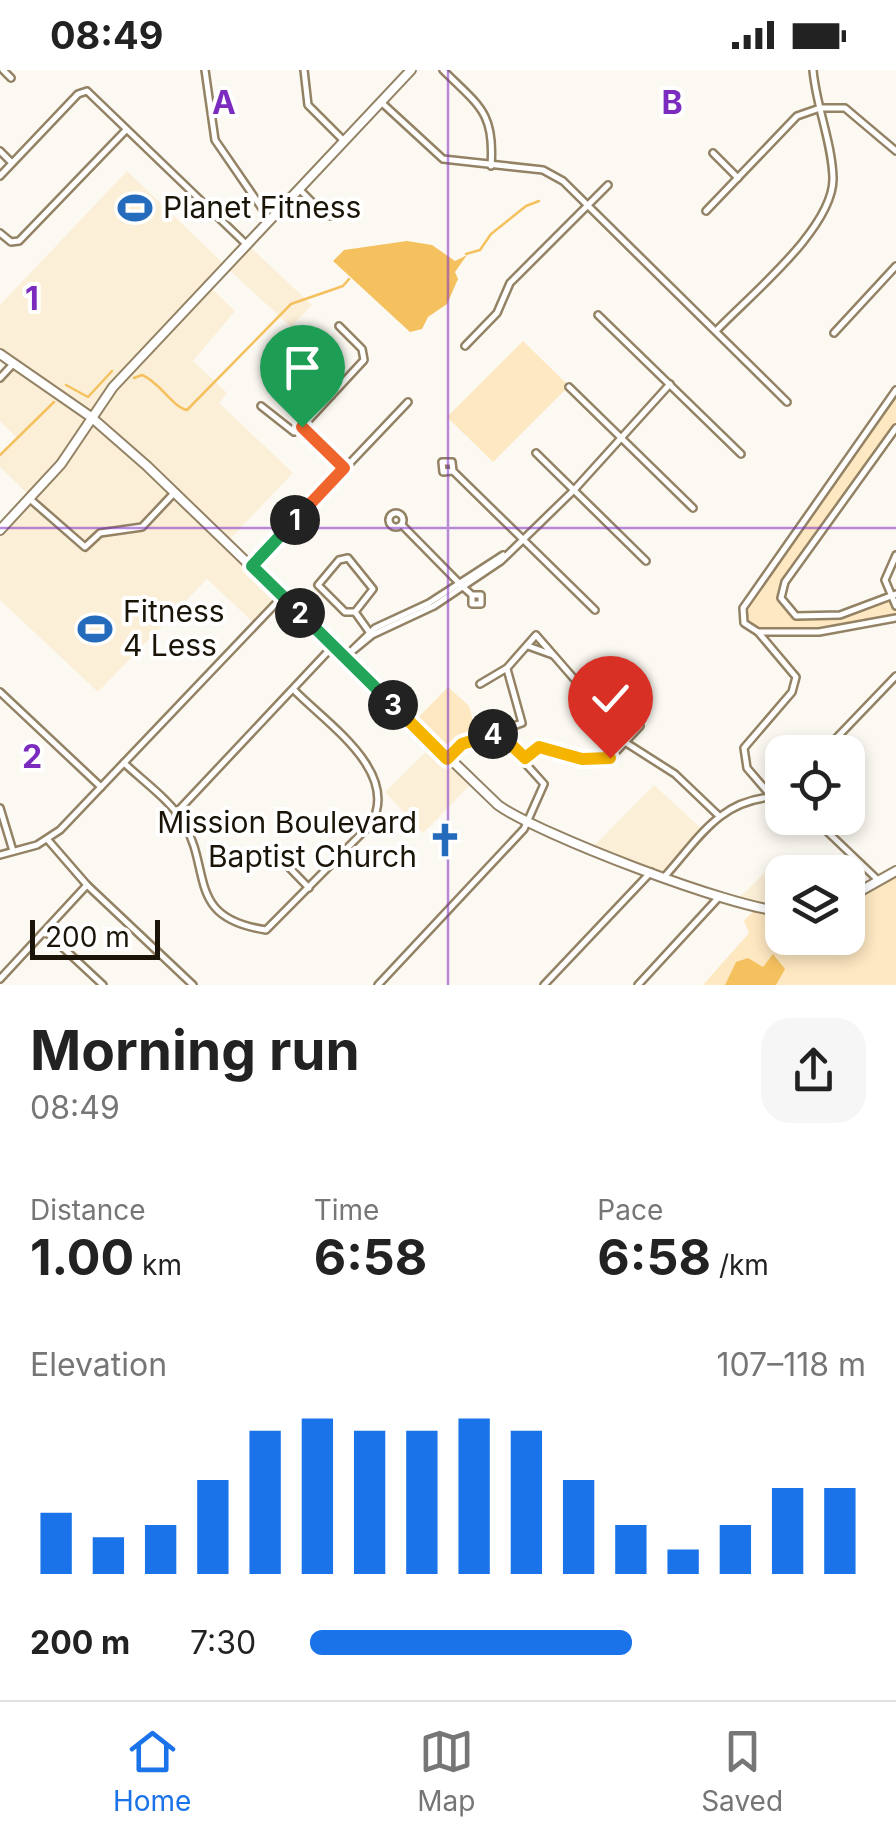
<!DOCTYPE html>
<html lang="en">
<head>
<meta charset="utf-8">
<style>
	:root { --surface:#fff; --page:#f6f6f6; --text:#222; --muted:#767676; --line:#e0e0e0; --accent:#1a73e8 }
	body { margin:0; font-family:Inter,sans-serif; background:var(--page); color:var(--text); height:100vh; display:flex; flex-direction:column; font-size:38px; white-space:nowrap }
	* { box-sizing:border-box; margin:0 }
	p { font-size:32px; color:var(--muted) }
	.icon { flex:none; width:55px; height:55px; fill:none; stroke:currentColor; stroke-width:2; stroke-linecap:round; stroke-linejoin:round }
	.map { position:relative; height:915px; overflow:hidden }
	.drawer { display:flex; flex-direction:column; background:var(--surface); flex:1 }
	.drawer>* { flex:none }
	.controls { position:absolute; left:765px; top:665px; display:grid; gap:20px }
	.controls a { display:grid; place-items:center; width:100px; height:100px; border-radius:20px; background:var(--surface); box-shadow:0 5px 15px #0003; font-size:50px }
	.scale { position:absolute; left:30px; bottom:25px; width:130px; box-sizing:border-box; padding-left:10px; border:5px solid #1b1509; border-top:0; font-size:28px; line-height:35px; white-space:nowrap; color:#1b1509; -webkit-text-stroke:8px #fff; paint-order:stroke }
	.pin { position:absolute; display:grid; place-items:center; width:85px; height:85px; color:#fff; margin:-102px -42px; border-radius:50% 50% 50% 0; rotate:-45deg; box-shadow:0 0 10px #0007 }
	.pin .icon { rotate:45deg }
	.km { position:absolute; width:50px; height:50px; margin:-25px; border-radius:50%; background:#222; color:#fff; font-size:28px; line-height:50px; text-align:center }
	.round { display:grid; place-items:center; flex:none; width:105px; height:105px; border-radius:30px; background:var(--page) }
	.headline { display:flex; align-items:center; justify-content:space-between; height:170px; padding:0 30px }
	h1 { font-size:55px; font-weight:700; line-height:75px }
	.metrics { display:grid; grid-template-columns:repeat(3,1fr); gap:15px; height:170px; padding:10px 30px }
	.metrics div { display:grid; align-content:center }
	.metrics b { font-size:50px; font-weight:700 }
	.metrics small { font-size:28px; font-weight:400 }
	.metrics p { font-size:28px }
	.chart { height:280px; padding:20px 30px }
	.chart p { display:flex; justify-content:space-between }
	.chart svg { width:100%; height:180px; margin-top:10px; stroke:var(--accent); stroke-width:6 }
	ul { padding:0 30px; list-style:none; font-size:32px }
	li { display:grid; grid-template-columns:160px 120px 1fr; align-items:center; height:75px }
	li i { height:25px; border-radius:12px; background:var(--accent) }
	.status { display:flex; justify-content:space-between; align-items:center; height:70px; padding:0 50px; background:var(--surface); direction:ltr }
	.status svg { height:28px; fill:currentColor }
	.menu { display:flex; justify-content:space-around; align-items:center; height:140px; border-top:2px solid var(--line); background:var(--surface); font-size:28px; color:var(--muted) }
	.menu a { display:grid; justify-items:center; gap:5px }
	.menu .selected { color:var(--accent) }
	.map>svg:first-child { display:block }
	.built { fill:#fcefd8 }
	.green { fill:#fee8c2 }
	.water { fill:#f5c15f }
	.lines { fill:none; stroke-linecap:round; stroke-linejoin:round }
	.stream { stroke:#f5c15f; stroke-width:2.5 }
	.minor-casing { stroke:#938264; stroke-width:10 }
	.major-casing { stroke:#938264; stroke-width:12 }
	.minor { stroke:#fff; stroke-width:5 }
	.major { stroke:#fff; stroke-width:8 }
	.split-1-casing { stroke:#fff; stroke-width:20 }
	.split-2-casing { stroke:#fff; stroke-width:20 }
	.split-3-casing { stroke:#fff; stroke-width:20 }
	.split-4-casing { stroke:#fff; stroke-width:20 }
	.split-5-casing { stroke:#fff; stroke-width:20 }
	.split-1 { stroke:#f0652b; stroke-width:12 }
	.split-2 { stroke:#22a559; stroke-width:12 }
	.split-3 { stroke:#22a559; stroke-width:12 }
	.split-4 { stroke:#f5b400; stroke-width:12 }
	.split-5 { stroke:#f5b400; stroke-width:12 }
	.grid { fill:none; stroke:#7b2cbf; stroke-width:2.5; stroke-opacity:0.55 }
	.labels { text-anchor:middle; stroke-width:8; stroke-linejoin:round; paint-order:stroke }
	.poi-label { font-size:30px; fill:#1b1509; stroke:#fff; text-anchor:start }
	.grid-label { font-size:32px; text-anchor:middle; font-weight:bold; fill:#7b2cbf; stroke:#fff; stroke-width:8; stroke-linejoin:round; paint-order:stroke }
</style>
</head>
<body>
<div class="status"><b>08:49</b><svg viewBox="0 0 49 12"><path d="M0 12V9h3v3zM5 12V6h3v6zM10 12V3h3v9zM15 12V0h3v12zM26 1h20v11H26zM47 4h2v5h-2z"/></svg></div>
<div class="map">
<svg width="896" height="915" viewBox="0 0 896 915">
	<rect width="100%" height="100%" fill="#fcf9f2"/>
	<g class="built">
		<path d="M127,101L226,196L247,174L312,235L291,257L226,197L209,216L235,241L193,291L227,323L219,333L293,403L227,472L283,526L256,555L207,509L98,622L0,530V460L31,427L0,397V385L16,367L0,351V308L13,293L0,284V235Z"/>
		<path d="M433,675L472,713L423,763L385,722Z"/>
		<path d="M654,715L705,762L666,805L592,778Z"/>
		<path d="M771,796L782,807V841L736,831Z"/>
	</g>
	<g class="green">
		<path d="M523,271L569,316L493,392L447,347Z"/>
		<path d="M896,320V358L785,512L781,528L789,542C820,559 859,538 888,527L896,536V548C852,556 785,578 744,553L743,538L751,522Z"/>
		<path d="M448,617L469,636L478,669L462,674L447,689L412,654Z"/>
		<path d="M896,801V915H703L749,863L744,851L757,837L782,841V868H848V828Z"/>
	</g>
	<g class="water">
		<path d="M407,171L432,175L455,191L467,185L455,202L458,209L447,234L428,247L422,259L410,262L333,191L344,180Z"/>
		<path d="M773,884L785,899L776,915H725L736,892L748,888L763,897Z"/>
	</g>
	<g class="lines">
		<g class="stream">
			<path d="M466,184L480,180L491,164L526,136L539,131"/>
			<path d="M134,308L142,305C160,312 171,336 187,340L291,234L343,216L349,209"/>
			<path d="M66,315L88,327L112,301"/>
			<path d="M0,385L54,332"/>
		</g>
		<g class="minor-casing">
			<g id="minor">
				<path d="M3,0L11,8"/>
				<path d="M205,0L215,70L270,150"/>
				<path d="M304,0L308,35L344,71"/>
				<path d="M443,0C479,36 495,42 491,96"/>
				<path d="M381,32L443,89L543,100L563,111L787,332"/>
				<path d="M0,81L12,93"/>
				<path d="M713,83L738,108"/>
				<path d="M0,106L78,24L87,21L247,175"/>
				<path d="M299,119L325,145L333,146"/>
				<path d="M706,141L797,46L820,38H845L896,81"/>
				<path d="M0,163L11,172L19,171L126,60"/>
				<path d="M598,245L741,384"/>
				<path d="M716,261C749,226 834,158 833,108C832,72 816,36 813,0"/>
				<path d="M834,263L896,196"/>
				<path d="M465,276L497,243L510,213L608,115"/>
				<path d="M299,295L331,326"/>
				<path d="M0,308L14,293"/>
				<path d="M569,317L693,438"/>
				<path d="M261,336L294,362L302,357"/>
				<path d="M302,357L364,290L362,279L339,256"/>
				<path d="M302,357L345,398"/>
				<path d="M896,358L785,512L781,528L796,546L840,545L896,524"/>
				<path d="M536,383L646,491"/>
				<path d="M453,401L443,402L442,392H452L453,401L595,540"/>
				<path d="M30,429L85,477L100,463L142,457L175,422"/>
				<circle cx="396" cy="450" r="7"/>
				<path d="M402,455L463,517L472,525H481V534H472V525"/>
				<path d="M896,485L885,510L896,536"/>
				<path d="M348,488L373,519L355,542H345L318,515L339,490Z"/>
				<path d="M252,496L408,332"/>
				<path d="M355,542L370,563"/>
				<path d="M758,562H819L896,548"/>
				<path d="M528,576L553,585"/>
				<path d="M346,586L375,558L429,533L503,485"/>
				<path d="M345,587L372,565L434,536L501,491L574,420L670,314"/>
				<path d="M480,614L507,598L536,565L576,611L595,653L675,704L719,746"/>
				<path d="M0,622L101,717"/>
				<path d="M585,634L601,627L612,615"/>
				<path d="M823,682L896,606"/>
				<path d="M449,687L462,674L522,653L507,599"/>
				<path d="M525,688L539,677L582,689L610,688L640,656"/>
				<path d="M124,693C143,711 171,731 184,753C212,802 186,848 266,860L371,754C401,702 326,653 294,620"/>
				<path d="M0,738L13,781"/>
				<path d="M176,743L334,575"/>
				<path d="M813,748L879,811"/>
				<path d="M48,770L87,815L193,915"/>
				<path d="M0,785L37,775L60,760L283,526"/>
				<path d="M281,789L309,818"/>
				<path d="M666,805C699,768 719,731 772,727L747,698L744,678L792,622L796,607L758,562L744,553L743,538L896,320"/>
				<path d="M45,861L103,915"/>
				<path d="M0,909L87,815"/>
				<path d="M378,915L524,759L544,714L497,662"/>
				<path d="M544,915L651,802"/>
				<path d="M638,915L720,826"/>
			</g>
		</g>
		<g class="major-casing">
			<g id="major">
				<path d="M0,284L91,347L147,396L498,735C538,764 734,839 782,841"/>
				<path d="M0,460L61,394L113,317L411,0"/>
				<path d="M848,828L896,801"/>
			</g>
		</g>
		<use href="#minor" class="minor"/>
		<use href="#major" class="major"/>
	</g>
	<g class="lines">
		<g class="split-1-casing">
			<path id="split-1" d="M295,450L344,398L302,357"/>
		</g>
		<g class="split-2-casing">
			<path id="split-2" d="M295,450L252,496L300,543"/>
		</g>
		<g class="split-3-casing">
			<path id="split-3" d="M300,543L393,635"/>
		</g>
		<g class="split-4-casing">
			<path id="split-4" d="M393,635L447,689L462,674L493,664"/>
		</g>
		<g class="split-5-casing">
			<path id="split-5" d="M493,664L498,662L525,688L539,677L582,689L610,688"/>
		</g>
		<use href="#split-1" class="split-1"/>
		<use href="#split-2" class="split-2"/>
		<use href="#split-3" class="split-3"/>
		<use href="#split-4" class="split-4"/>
		<use href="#split-5" class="split-5"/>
	</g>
	<path class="grid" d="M448,0V915M0,458H896"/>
	<defs>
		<g id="stadium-bare" transform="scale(2.7)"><path d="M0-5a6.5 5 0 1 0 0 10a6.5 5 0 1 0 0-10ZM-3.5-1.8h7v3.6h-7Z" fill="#256bbc" stroke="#fff" stroke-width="2.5" paint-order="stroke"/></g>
		<g id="church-bare" transform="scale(2.7)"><path d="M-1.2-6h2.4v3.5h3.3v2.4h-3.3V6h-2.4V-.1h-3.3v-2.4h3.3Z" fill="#256bbc" stroke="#fff" stroke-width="2.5" paint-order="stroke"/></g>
	</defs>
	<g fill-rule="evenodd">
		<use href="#stadium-bare" x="135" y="138"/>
		<use href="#stadium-bare" x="95" y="559"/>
		<use href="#church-bare" x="445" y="770"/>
	</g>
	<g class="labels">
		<g class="poi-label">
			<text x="163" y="148">Planet Fitness</text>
			<text x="123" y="552">Fitness<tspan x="123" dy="34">4 Less</tspan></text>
			<text x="417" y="763" text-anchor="end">Mission Boulevard<tspan x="417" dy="34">Baptist Church</tspan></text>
		</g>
	</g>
	<g class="grid-label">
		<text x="224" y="44">A</text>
		<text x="672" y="44">B</text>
		<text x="32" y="240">1</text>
		<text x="32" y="698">2</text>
	</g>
</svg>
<div class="controls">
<a><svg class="icon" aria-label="locate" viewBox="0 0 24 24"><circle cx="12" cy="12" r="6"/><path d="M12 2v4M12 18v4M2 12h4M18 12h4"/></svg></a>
<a><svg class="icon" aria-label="layers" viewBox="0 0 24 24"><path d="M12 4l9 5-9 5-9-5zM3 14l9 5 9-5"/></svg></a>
</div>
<div class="scale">200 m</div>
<div class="pin" style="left:302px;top:357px;background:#1e9e55"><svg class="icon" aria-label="arrive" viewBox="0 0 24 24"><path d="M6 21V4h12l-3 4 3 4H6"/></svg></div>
<div class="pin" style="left:610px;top:688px;background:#d93025"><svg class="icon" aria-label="check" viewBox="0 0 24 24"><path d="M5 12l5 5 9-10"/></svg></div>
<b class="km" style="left:295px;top:450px">1</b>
<b class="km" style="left:300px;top:543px">2</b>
<b class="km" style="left:393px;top:635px">3</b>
<b class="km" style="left:493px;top:664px">4</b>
</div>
<section class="drawer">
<div class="headline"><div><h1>Morning run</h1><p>08:49</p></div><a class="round"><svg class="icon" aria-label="share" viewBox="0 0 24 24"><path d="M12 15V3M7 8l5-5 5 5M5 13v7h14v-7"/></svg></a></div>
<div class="metrics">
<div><p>Distance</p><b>1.00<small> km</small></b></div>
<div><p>Time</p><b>6:58</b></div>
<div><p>Pace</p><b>6:58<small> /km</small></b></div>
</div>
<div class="chart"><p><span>Elevation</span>107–118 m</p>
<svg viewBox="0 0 160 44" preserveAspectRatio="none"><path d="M5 44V29M15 44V35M25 44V32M35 44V21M45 44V9M55 44V6M65 44V9M75 44V9M85 44V6M95 44V9M105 44V21M115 44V32M125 44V38M135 44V32M145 44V23M155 44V23"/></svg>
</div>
<ul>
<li><b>200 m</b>7:30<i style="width:58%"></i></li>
</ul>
</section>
<nav class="menu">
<a class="selected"><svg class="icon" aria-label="home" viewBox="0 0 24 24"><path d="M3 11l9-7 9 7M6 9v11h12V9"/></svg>Home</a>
<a><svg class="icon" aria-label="map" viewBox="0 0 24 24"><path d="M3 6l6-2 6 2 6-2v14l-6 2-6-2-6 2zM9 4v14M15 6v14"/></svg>Map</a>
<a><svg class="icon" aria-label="saved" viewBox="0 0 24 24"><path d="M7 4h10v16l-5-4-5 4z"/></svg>Saved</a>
</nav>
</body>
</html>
